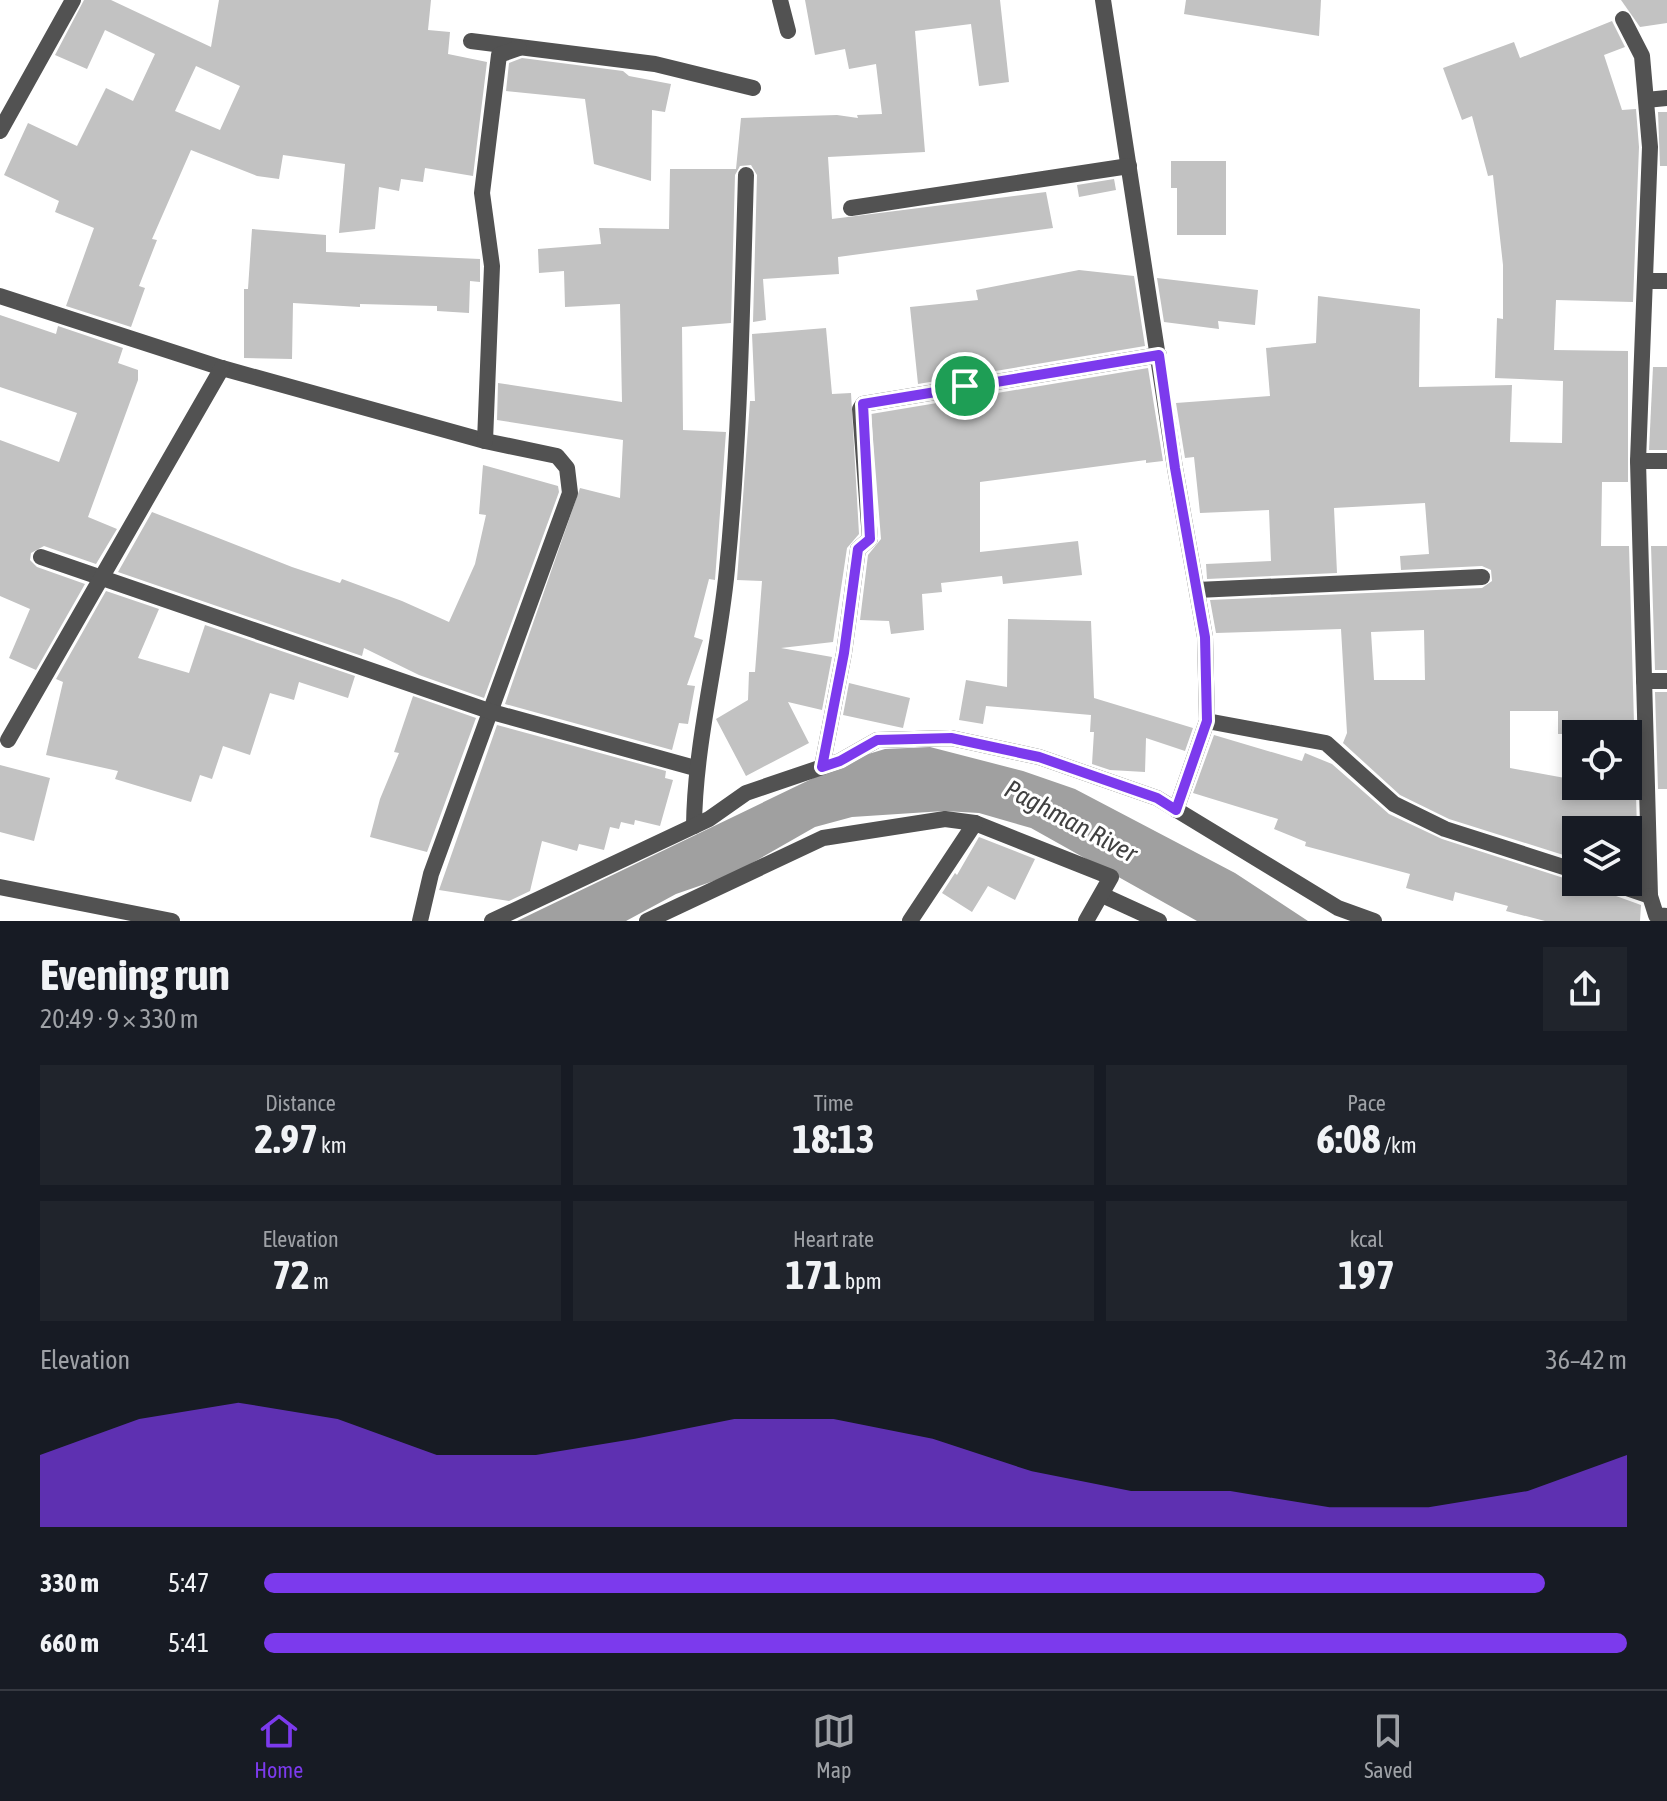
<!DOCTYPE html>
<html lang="en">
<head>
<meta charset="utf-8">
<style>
	:root { --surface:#171b24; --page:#20242c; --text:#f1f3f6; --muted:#9ea1a6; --line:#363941; --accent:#7c3aed }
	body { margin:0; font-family:"Asap Condensed",sans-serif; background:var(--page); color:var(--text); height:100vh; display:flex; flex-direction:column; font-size:30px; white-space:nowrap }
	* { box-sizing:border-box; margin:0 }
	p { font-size:26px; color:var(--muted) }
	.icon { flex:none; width:44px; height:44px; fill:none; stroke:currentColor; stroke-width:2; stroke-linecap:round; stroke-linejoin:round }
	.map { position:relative; height:921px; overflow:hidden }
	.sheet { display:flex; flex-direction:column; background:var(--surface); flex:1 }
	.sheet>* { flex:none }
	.tools { position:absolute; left:1562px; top:720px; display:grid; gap:16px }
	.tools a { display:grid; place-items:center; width:80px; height:80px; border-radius:0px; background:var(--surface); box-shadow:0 4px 12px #0003; font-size:40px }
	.pin { position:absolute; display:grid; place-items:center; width:68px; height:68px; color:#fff; margin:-34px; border:4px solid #fff; border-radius:50%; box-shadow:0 2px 8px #0007 }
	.round { display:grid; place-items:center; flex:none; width:84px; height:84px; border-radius:0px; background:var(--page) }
	.summary { display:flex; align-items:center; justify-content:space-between; height:136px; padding:0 40px }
	h1 { font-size:44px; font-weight:700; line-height:60px }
	.figures { display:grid; grid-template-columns:repeat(3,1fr); gap:12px; height:136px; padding:8px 40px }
	.figures div { display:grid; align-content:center; border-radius:0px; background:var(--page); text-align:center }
	.figures b { font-size:40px; font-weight:700 }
	.figures small { font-size:22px; font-weight:400 }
	.figures p { font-size:22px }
	.chart { height:224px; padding:16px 40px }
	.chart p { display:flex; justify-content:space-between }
	.chart svg { width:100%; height:144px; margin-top:8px; fill:var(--accent); opacity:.7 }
	ul { padding:0 40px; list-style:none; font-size:26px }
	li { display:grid; grid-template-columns:128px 96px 1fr; align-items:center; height:60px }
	li i { height:20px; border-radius:10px; background:var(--accent) }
	.tab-bar { display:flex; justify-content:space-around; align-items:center; height:112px; border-top:2px solid var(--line); background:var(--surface); font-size:22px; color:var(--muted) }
	.tab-bar a { display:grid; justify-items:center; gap:4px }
	.tab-bar .active { color:var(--accent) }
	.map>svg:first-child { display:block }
	.water { fill:#a0a0a0 }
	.building { fill:#c2c2c2; fill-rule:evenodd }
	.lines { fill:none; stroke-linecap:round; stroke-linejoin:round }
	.minor { stroke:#525252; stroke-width:16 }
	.route-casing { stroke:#fff; stroke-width:16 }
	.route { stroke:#7c3aed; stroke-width:10 }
	.labels { text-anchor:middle; stroke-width:6; stroke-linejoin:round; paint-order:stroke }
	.water-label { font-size:26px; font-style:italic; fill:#414141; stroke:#fff }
</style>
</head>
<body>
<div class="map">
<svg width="1667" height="921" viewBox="0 0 1667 921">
	<rect width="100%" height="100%" fill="#fff"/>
	<path class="water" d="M930,747L1023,771L1075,789L1235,873L1308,921H1197L1031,828L979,813L944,811L852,817L815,827L731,875L676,894L626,921H517L855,758L885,749Z"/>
	<g class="building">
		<path d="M84,0H111L211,47L219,0H431L428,30L450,32L448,54L487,62L473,176L425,168L423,182L401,179L399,191L379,187L375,229L339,233L345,164L283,155L279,179L257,176L191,150L152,239L157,240L139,286L145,288L131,327L66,306L94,228L55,212L59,201L4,175L28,123L77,146L106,88L133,101L155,54L105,30L87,69L55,55ZM196,66L240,86L220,130L175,111Z"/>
		<path d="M805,0H1000L1009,82L979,86L971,24L915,31L925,152L828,157L832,219L1046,192L1053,228L838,257L839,274L763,279L766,320L753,322L757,175L751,165L740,166L735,175L731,323L682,327L683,430L726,432L715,580L709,579L694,637L703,640L687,685L695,686L688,724L679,723L672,750L505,704L580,488L620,498L623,440L497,420L498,383L622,402L620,304L565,307L564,271L539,273L538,249L601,244L599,228L669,229L670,169H736L741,118L837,115L858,118L857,115L882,114L876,64L849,69L845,49L815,55Z"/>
		<path d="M1186,0H1321L1319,36L1184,14Z"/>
		<path d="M1621,0H1667V23L1640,27Z"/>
		<path d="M1612,21L1625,47L1604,55L1622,110L1636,109L1639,147L1633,302L1556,300L1554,350L1628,351V482H1602L1601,546H1629L1637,830H1576V859L1449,819L1400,795L1343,743L1347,733L1341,629L1216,633L1210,600L1482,588L1492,581L1491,570L1482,566L1401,570L1400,556L1429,554L1425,503L1334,508L1337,573L1207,579L1206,564L1271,561L1269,510L1200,513L1194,457L1185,458L1176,403L1270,396L1266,348L1316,343L1318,296L1420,309L1419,387L1512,385L1510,442L1562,443L1563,381L1495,378L1497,318L1503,319V265L1493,175L1488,176L1472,116L1462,120L1443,68L1514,42L1520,58ZM1424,630L1425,680H1374L1371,632ZM1510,711H1558V734H1628V788H1633L1576,789V780L1510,768Z"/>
		<path d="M522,58L623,71L629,76L671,84L665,112L652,110L651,181L594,164L585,99L506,91L509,63Z"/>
		<path d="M1658,112H1667V166H1660Z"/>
		<path d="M1171,161H1226V235H1177V188H1171Z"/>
		<path d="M1114,179L1116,190L1079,197L1077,185Z"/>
		<path d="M252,229L326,235V252L480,259V282L470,281L469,313L437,311V306L360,304V307L293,303L292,359L244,358V289H248Z"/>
		<path d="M1079,270L1134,276L1145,346L918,384L910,307L978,300L976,290Z"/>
		<path d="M1157,278L1258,290L1255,325L1218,321L1219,329L1164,322Z"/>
		<path d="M0,315L56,334L58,326L123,348L118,363L138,370V380L88,517L117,529L96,564L44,546L31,553L30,560L37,567L85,584L36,670L9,658L30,609L0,596V440L59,462L77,413L0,387Z"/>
		<path d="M826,328L832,394L851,393L859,534L847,548L833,642L781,648L832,657L822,710L788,702L809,743L746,776L716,719L748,700L749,672H755L762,581L737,580L750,401H755L752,334Z"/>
		<path d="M1653,367H1667V450H1649Z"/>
		<path d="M1148,368L1163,461L1146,463V460L980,482V552L1078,541L1082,575L1003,584L1002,576L941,583L942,592L922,594L924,630L891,634L889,621L860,620L868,555L881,539L871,414Z"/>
		<path d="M483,465L558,486L559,492L484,698L419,675L364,648L362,656L118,572L152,512L292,567L340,583L342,579L402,601L449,622L475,564L486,515L479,514Z"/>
		<path d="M1651,546H1667V670H1655Z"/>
		<path d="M106,591L159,609L138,658L189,673L205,625L355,676L348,698L299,682L294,700L270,693L250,755L223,746L212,779L200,775L191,802L115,779L118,771L46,755L63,682L56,679Z"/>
		<path d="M1008,619L1091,621L1094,698L1193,728L1185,751L1146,738L1145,772L1110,770L1092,764L1094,732H1090L1091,715L986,706L983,724L959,720L966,680L1007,687Z"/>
		<path d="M849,683L910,698L903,728L843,715Z"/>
		<path d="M1655,692H1667V789H1658Z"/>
		<path d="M413,696L476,718L427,852L370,837L380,799L399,753L394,752Z"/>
		<path d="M497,725L666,771L665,778L673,780L660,826L635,820L634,825L621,822L619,829L610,827L604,850L579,844L577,851L542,841L530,891L509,901L439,890Z"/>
		<path d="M1214,735L1302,761L1305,753L1332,764L1389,814L1442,839L1573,881L1597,883L1596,888L1605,892L1641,905L1640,921H1545L1506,911L1508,906L1455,892L1453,901L1406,888L1410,874L1305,846L1306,842L1274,829L1278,819L1193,793Z"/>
		<path d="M0,765L50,778L34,841L0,832Z"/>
		<path d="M979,837L1035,859L1015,900L988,886L972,912L942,893L955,873L957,875Z"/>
	</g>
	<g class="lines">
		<g class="minor">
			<path d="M780,0L788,31"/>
			<path d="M1103,0L1175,468L1205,637L1207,721L1176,810"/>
			<path d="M471,41L655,64L753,88"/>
			<path d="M1646,100L1667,98"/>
			<path d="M0,131L73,0"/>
			<path d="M851,208L1129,166"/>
			<path d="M1645,281H1667"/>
			<path d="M0,296L222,368L485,441L557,456L567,468L570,493L431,874L420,921"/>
			<path d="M485,441L492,266L482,193L499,55L519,48"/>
			<path d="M1638,461H1667"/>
			<path d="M41,557L492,712L695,768"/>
			<path d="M1197,590L1482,577"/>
			<path d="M1644,681H1667"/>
			<path d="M1207,721L1326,743L1394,804L1445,829L1576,871"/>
			<path d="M8,740L222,368"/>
			<path d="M822,767L844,653L858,549L870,539L860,409L863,404L1159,355"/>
			<path d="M694,826C695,740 719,655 727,569C740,438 742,307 746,175"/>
			<path d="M1609,882L1650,896L1638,461L1650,147L1642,56L1623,19"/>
			<path d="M0,887L172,921"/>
			<path d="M1102,895L1159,921"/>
			<path d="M1650,896L1656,915L1667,916"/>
			<path d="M492,921L709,819L746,793L840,761L877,740L951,738L1039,757L1157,798L1338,908L1374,921"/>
			<path d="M647,921L823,838L945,819L975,823L1111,877L1086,921"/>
			<path d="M910,921L975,823"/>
		</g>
	</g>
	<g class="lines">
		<g class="route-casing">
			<path id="route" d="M1159,355L1175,468L1205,637L1207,721L1176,810L1157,798L1039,757L951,738L877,740L840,761L822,767L844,653L858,549L870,539L863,404Z"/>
		</g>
		<use href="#route" class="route"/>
	</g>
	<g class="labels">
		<g class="water-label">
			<text transform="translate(1071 821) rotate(28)" y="9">Paghman River</text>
		</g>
	</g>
</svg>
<div class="tools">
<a><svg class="icon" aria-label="locate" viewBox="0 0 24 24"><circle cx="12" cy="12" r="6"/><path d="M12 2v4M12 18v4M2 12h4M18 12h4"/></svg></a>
<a><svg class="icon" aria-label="layers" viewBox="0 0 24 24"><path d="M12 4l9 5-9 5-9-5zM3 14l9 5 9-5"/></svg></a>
</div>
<div class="pin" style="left:965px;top:386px;background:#1e9e55"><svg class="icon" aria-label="arrive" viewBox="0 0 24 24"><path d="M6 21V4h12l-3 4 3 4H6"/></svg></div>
</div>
<section class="sheet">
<div class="summary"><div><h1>Evening run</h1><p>20:49 · 9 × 330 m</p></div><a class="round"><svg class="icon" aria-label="share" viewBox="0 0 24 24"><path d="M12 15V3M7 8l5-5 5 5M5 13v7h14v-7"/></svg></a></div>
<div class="figures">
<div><p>Distance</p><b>2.97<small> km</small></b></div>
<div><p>Time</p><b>18:13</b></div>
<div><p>Pace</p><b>6:08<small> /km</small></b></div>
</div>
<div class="figures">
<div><p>Elevation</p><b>72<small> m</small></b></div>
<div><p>Heart rate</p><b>171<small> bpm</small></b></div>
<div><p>kcal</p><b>197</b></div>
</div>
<div class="chart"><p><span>Elevation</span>36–42 m</p>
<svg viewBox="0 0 160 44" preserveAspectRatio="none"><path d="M0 44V22L10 11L20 6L30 11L40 22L50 22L60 17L70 11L80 11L90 17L100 27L110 33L120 33L130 38L140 38L150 33L160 22V44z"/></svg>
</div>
<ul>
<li><b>330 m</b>5:47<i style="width:94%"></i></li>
<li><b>660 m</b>5:41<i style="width:100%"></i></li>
</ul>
</section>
<nav class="tab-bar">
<a class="active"><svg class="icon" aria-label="home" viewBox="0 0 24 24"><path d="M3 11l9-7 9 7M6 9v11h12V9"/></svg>Home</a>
<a><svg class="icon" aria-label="map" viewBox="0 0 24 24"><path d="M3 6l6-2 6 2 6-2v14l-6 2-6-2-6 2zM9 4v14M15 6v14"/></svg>Map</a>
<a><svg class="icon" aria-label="saved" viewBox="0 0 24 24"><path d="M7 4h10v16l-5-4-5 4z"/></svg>Saved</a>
</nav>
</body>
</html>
